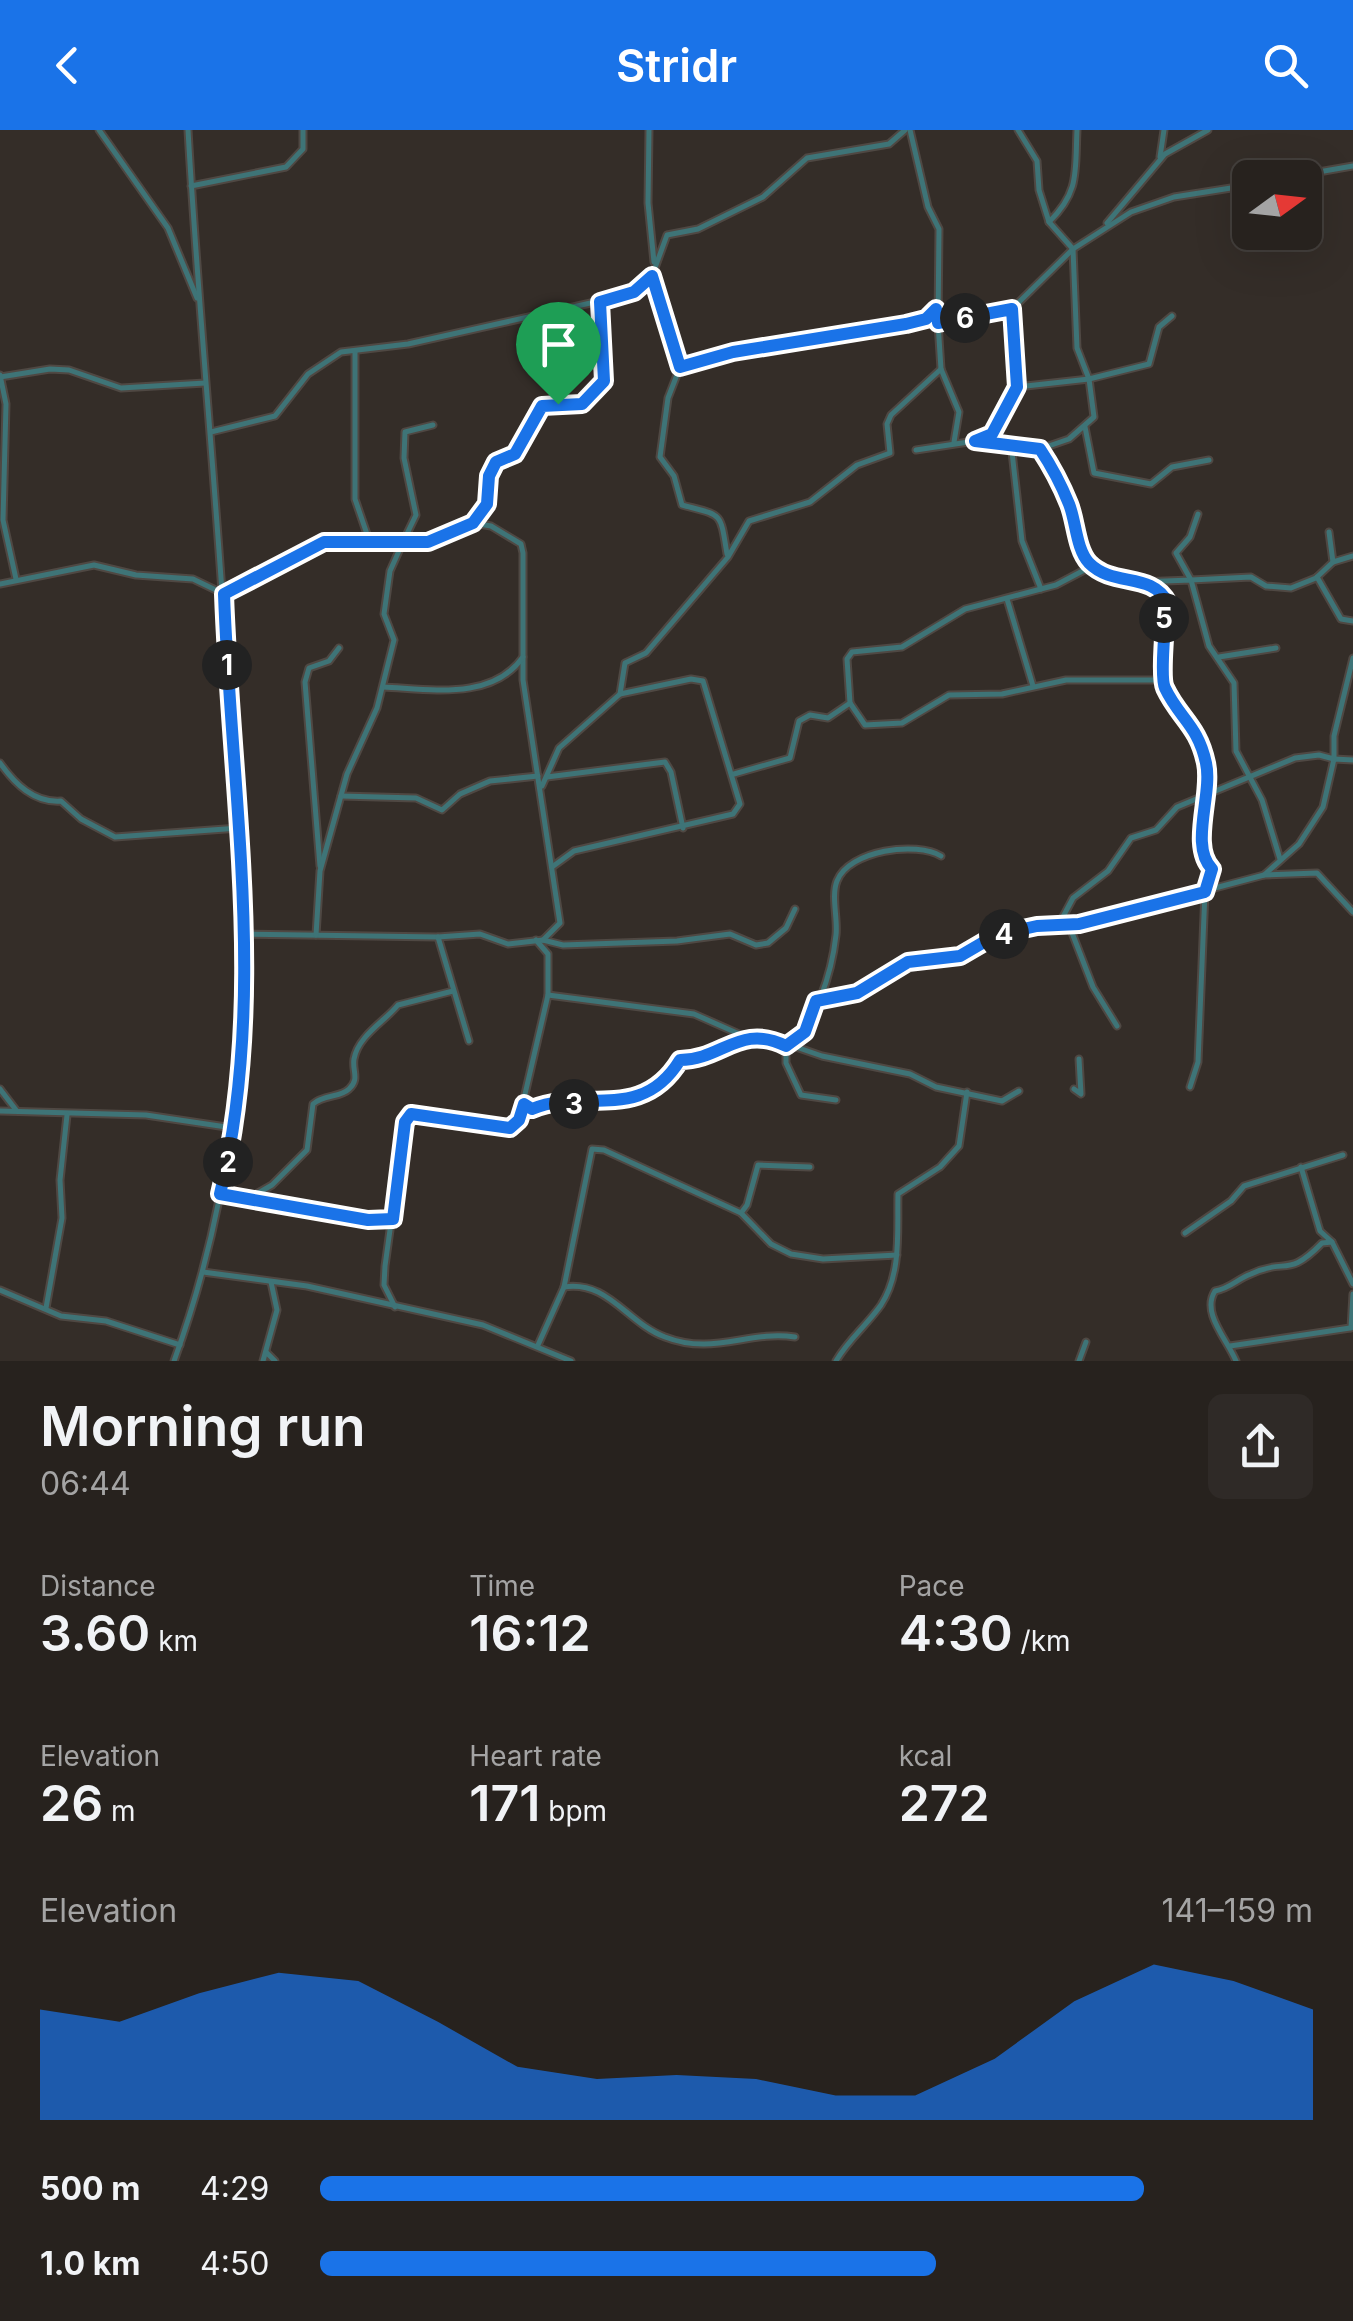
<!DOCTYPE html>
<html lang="en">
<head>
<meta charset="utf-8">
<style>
	:root { --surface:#27221e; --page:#2f2a27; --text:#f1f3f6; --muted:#a4a4a4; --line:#433f3c; --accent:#1a73e8 }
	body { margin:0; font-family:Inter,sans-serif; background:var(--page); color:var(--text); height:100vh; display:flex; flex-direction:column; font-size:38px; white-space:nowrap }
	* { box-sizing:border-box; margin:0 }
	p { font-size:32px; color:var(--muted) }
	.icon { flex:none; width:55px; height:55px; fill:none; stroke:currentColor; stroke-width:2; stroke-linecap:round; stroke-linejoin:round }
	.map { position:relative; height:1231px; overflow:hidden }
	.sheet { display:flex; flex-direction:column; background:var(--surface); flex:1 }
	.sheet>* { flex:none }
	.needle { width:65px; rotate:75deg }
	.tools { position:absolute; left:1232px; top:30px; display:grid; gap:20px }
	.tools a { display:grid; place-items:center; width:90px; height:90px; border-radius:15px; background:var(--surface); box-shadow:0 10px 40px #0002,0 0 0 2px var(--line); font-size:50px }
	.pin { position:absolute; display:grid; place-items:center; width:85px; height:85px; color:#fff; margin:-102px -42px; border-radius:50% 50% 50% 0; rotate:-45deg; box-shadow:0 0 10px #0007 }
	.pin .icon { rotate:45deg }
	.km { position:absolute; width:50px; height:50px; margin:-25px; border-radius:50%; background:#222; color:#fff; font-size:28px; line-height:50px; text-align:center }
	.round { display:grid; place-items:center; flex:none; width:105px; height:105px; border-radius:15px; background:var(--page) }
	.head { display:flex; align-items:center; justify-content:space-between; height:170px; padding:0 40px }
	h1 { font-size:55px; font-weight:600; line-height:75px }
	.figures { display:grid; grid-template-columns:repeat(3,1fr); gap:15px; height:170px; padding:10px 40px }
	.figures div { display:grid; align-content:center }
	.figures b { font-size:50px; font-weight:600 }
	.figures small { font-size:28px; font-weight:400 }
	.figures p { font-size:28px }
	.chart { height:280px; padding:20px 40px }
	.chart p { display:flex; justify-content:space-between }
	.chart svg { width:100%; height:180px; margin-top:10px; fill:var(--accent); opacity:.7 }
	ul { padding:0 40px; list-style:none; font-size:32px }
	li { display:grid; grid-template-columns:160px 120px 1fr; align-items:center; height:75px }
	li i { height:25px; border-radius:12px; background:var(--accent) }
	header { display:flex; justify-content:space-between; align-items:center; height:130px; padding:0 40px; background:var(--accent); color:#fff; font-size:45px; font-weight:600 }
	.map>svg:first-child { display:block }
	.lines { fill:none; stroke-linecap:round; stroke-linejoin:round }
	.street-casing { stroke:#4f4843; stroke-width:9 }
	.street { stroke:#3e7477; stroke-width:5 }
	.route-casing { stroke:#fff; stroke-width:20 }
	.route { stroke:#1a73e8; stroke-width:12 }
</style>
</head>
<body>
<header><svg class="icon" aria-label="back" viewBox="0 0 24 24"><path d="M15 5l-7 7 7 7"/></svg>Stridr<svg class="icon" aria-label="search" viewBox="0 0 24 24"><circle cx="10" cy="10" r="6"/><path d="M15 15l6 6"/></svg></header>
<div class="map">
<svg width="1353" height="1231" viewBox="0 0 1353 1231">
	<rect width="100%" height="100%" fill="#342d28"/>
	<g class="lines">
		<g class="street-casing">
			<g id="street">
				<path d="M99,0L168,98L197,168"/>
				<path d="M649,0L648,73L654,132"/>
				<path d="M910,0L928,77L939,99L938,193"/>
				<path d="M1018,0L1037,31L1039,60L1049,92L1073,119L1077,218L1089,249L1094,287L1069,309L1040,319L1070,377L1087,430L1108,445L1139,452L1191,450L1209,516L1234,553L1236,621L1262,670L1280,729"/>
				<path d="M1160,27L1164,0"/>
				<path d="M1284,48L1353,36"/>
				<path d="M191,56L286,37L303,19V0"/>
				<path d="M1049,92C1080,62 1075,41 1077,0"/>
				<path d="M1107,93L1165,24L1208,0"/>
				<path d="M652,146L680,237L668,268L660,327L674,346L682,375C723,386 720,381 727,424"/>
				<path d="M1012,180L1017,257"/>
				<path d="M355,221V369L369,410L403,412L416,385L404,328L405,302L433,295"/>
				<path d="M680,237L758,217L906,194L926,189L936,179"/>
				<path d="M941,239L959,282L954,312"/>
				<path d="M0,245L6,274L3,390L16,449"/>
				<path d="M0,247L50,239L69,240L121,258L205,253"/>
				<path d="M1085,297L1094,343L1151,354L1172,337L1209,330"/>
				<path d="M211,302L275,286L308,244L341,222L408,214L635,163L652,146L667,105L698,99L763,67L807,28L889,14L905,0"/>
				<path d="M975,311L992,304L1017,257L1089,249L1149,234L1159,197L1172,186"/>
				<path d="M1011,313L1022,411L1041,459"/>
				<path d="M916,320L975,311L1040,319"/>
				<path d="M1198,384L1190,407L1176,423L1191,450L1251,447L1266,456L1291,458L1316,448L1333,432L1329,402"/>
				<path d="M473,393L491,396L521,414L523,423V550L560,793L543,810"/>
				<path d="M1333,432L1353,426"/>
				<path d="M1317,447L1341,489L1353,491"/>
				<path d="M1148,452L1162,460L1168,473C1161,500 1170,527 1163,555C1181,580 1206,605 1208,639C1210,668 1190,717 1211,739L1205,761L1198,932L1190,957"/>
				<path d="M0,454L94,435L136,445L193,449L224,464L324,412L369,410"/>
				<path d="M1007,469L1033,556"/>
				<path d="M1219,527L1276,518"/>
				<path d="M383,557C430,559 492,571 523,527"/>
				<path d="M850,573L865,595L902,593L949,565L1002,564L1066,550H1164"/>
				<path d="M0,633C15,654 34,673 61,671L81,689L115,707L239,698"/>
				<path d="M734,644L790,628L799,591L810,585L828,588L850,573L847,529L852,522L902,517L965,479L1056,455L1092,436"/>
				<path d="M547,647L665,632L671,642L683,698"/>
				<path d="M542,656L559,618L620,564L625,533L646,523L728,427L749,391L810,372L857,335L890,323L887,294L891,285L941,239L938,193L1012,179L1073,119L1131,82L1174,67L1250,55"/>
				<path d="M341,666L416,668L442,680L460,664L490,651L538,646"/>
				<path d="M320,736L305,552L309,538L329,531L339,518"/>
				<path d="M552,737L574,721L733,684L740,674L703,551L691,549L620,564"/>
				<path d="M1264,745L1299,714L1323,677L1334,629L1353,630"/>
				<path d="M1069,795L1093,857L1117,896"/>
				<path d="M1058,796L1073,768L1108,741L1131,708L1156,700L1177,677L1295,628L1319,625L1334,629V606L1353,528"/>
				<path d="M243,804L438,807L480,804L508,814L543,810L563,815L677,811L730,804L756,815L768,813L786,798L795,779"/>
				<path d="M316,805L320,741L347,644L377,578L394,510L384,484L390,441L403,412C432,412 478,406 487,371C490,359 486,344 495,334C500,328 510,328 515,323C529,312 534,290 542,276C572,266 580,284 604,251L600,172"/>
				<path d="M438,807L469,911"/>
				<path d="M548,865L694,884L746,907L770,908L822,926L910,944L936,957L1002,971L1019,961"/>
				<path d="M816,871L857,863L908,832L960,827L995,805L1037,796L1079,794L1264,745L1317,743L1353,782"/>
				<path d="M0,959L16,980"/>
				<path d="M1074,959L1081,964L1079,929"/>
				<path d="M836,970L801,965L786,933V916C816,897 832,841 836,805C838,789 831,766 837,751C849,720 917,711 941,726"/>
				<path d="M524,974L532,979C582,957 641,994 680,930L703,929L746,907"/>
				<path d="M0,981L146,985L233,998"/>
				<path d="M1301,1037L1320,1101L1332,1112L1353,1154"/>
				<path d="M220,1064L368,1090L393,1089"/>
				<path d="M244,1071L272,1055L307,1020L313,974C324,964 340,968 349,959C360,949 352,941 354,929C358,906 385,891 398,875L453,861"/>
				<path d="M741,1083L747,1075L758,1035L810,1037"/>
				<path d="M1185,1103L1231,1071L1244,1056L1343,1025"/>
				<path d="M203,1142L307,1156L483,1195L571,1231"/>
				<path d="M564,1157C608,1150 627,1193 665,1207C714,1226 748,1200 795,1207"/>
				<path d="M0,1160L61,1186L106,1191L180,1215"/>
				<path d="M395,1177L384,1155L385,1136L405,992L417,983L502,998L519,990L548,865V824L536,810"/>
				<path d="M46,1178L62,1088L60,1050L67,985"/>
				<path d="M1351,1198L1353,1164"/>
				<path d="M538,1215L564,1157L592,1019L604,1020L741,1083L771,1114L791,1124L823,1129L897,1125"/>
				<path d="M1230,1216L1350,1198"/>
				<path d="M266,1222L275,1231"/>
				<path d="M174,1231C231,1075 248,913 243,747C240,672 230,596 226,521C215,347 198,174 188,0"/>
				<path d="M263,1231L277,1180L271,1152"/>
				<path d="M836,1231C848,1210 867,1195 881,1175C902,1143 897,1100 898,1064L940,1037L959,1016L967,962"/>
				<path d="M1079,1231L1086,1212"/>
				<path d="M1236,1231C1227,1209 1201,1183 1215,1161C1231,1158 1237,1149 1251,1144C1287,1127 1287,1149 1322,1113L1332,1112"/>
			</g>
		</g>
		<use href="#street" class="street"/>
	</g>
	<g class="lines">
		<g class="route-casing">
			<path id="route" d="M652,146L680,237L733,222L906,194L926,189L936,179L938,193L1012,179L1017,257L992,304L975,311L1040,319C1052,337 1061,354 1069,374C1076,391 1076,419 1089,433C1114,458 1151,441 1168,473C1165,487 1160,548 1165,558C1179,588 1198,595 1206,633C1213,664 1189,716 1212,739L1205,762L1079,794L1037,796L996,805L960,826L908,832L857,863L816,871L805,902L786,916C740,893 722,930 680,930C641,994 583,957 532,979L524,974L519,990L510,998L411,984L405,992L393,1089L368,1090L220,1064C268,868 231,663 224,464L324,412H428L473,393L487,374L489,346L496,332L515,324L542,276L582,274L604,251L600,172L634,162Z"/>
		</g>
		<use href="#route" class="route"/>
	</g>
</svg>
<div class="tools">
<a><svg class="needle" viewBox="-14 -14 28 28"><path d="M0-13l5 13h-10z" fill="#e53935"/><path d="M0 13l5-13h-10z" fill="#a4a4a4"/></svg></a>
</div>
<div class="pin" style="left:558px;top:274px;background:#1e9e55"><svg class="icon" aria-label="arrive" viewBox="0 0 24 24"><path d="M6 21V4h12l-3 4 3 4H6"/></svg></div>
<b class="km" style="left:227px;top:535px">1</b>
<b class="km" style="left:228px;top:1032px">2</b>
<b class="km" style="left:574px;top:974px">3</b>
<b class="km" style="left:1004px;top:804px">4</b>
<b class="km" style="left:1164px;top:488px">5</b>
<b class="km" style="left:965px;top:188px">6</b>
</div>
<section class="sheet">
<div class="head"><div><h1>Morning run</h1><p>06:44</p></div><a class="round"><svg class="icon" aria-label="share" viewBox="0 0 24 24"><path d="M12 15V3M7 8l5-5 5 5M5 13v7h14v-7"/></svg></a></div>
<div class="figures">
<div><p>Distance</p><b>3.60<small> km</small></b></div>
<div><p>Time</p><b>16:12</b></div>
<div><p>Pace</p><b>4:30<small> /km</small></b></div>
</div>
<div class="figures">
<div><p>Elevation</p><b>26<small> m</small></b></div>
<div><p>Heart rate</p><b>171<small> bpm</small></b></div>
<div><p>kcal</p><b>272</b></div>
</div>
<div class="chart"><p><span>Elevation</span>141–159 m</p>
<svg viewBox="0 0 160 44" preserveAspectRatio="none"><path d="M0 44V17L10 20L20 13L30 8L40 10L50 20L60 31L70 34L80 33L90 34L100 38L110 38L120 29L130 15L140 6L150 10L160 17V44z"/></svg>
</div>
<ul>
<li><b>500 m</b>4:29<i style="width:83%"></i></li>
<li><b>1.0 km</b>4:50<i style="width:62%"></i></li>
</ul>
</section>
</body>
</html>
